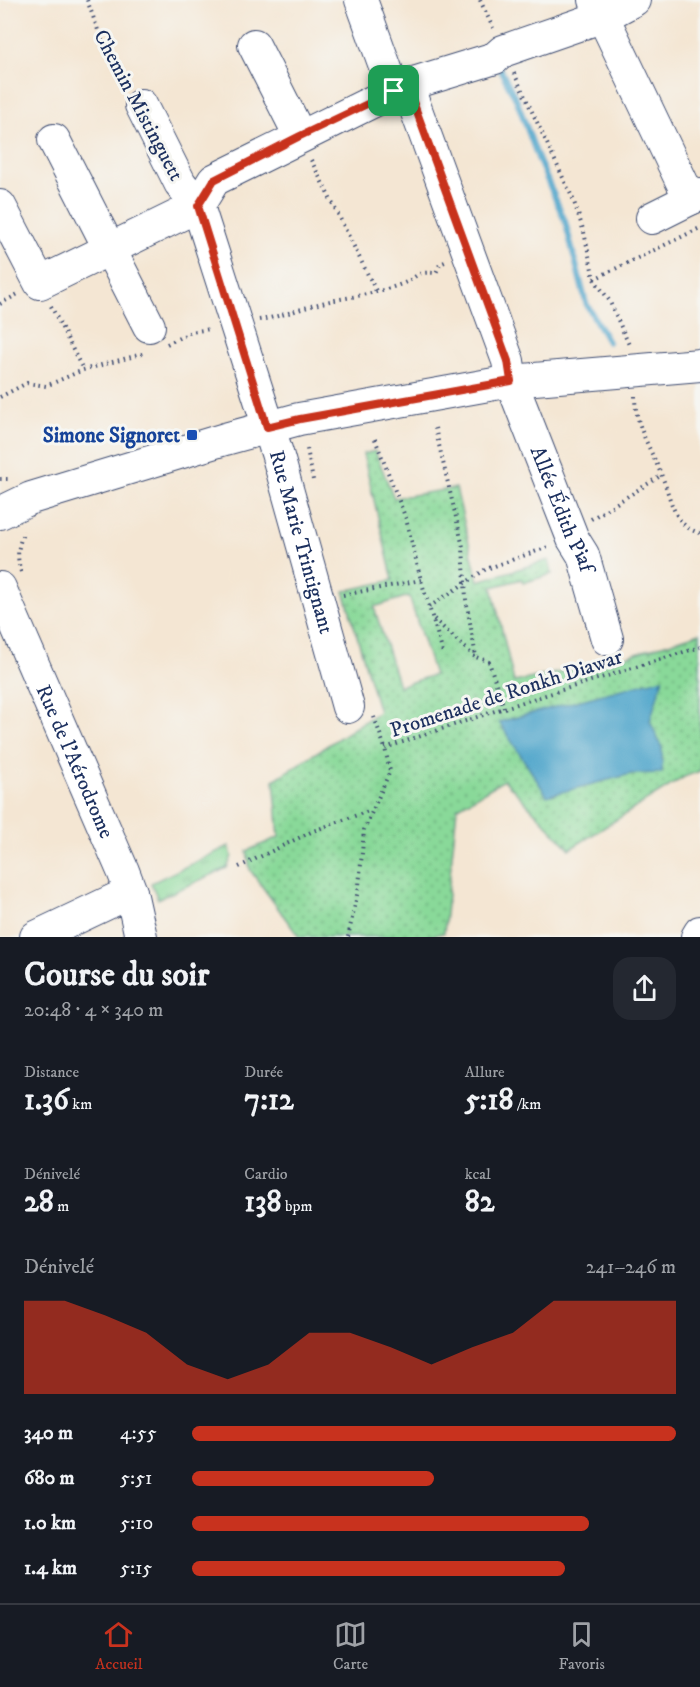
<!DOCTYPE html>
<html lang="fr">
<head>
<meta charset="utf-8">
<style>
	:root { --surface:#171b24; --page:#242831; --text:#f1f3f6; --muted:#9ea1a6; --line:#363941; --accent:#c8321e }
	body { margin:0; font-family:"IM FELL DW Pica",serif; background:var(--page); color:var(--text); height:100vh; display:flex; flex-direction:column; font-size:22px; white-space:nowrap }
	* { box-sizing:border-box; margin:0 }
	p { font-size:20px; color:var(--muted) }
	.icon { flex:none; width:33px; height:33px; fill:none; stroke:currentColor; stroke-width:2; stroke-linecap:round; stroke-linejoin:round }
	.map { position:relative; height:937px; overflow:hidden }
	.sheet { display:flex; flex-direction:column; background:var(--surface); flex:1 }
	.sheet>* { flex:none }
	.pin { position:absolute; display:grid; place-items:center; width:51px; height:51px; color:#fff; margin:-26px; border-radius:12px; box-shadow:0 3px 9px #0006 }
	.round { display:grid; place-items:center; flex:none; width:63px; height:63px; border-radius:18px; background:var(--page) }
	.overview { display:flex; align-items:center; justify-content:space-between; height:102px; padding:0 24px }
	h1 { font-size:33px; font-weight:700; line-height:45px }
	.figures { display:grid; grid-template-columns:repeat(3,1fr); gap:9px; height:102px; padding:6px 24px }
	.figures div { display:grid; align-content:center }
	.figures b { font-size:30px; font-weight:700 }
	.figures small { font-size:16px; font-weight:400 }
	.figures p { font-size:16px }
	.chart { height:168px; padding:12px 24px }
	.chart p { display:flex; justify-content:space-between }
	.chart svg { width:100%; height:108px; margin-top:6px; fill:var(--accent); opacity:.7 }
	ul { padding:0 24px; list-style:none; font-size:20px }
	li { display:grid; grid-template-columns:96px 72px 1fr; align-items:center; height:45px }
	li i { height:15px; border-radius:8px; background:var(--accent) }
	.dock { display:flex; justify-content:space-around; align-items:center; height:84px; border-top:2px solid var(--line); background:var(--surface); font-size:16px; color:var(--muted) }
	.dock a { display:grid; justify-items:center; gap:3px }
	.dock .on { color:var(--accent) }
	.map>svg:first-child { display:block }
	.grass { fill:url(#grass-tufts); stroke:#52847c; stroke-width:1.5 }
	.park { fill:url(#park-dots); stroke:#52847c; stroke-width:1.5; fill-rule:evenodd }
	.water { fill:#4da4ca; stroke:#346a94; stroke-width:1.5 }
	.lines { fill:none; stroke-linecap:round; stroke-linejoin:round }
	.stream { stroke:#4da4ca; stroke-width:6 }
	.minor-casing { stroke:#3c4a70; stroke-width:34 }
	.path { stroke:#3c4a70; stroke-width:4; stroke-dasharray:1.5 4.5; stroke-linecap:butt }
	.minor { stroke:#fff; stroke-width:32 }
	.route-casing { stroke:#fff; stroke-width:12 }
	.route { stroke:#c8321e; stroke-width:8 }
	.transit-dot { fill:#1a4fb4; stroke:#f6f6f2; stroke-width:2 }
	.labels { text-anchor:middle; stroke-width:6; stroke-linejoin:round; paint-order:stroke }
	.street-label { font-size:21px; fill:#1b2f5e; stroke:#f6f6f2 }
	.transit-label { font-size:21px; font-weight:bold; fill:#164399; stroke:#f6f6f2; text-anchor:end }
</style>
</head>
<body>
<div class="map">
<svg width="700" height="937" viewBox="0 0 700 937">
	<defs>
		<pattern id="grass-tufts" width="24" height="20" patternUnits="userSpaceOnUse" patternTransform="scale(1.5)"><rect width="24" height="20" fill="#89d999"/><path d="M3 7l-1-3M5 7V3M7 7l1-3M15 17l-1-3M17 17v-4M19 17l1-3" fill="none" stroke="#6fb080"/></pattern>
		<pattern id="park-dots" width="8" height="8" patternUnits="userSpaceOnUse" patternTransform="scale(1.5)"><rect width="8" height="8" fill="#89d999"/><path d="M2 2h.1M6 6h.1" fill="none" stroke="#6fb080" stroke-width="1.8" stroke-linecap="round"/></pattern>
	</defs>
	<rect width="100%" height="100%" fill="#f6f6f2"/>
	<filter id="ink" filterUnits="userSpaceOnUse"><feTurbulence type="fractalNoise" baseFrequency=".0167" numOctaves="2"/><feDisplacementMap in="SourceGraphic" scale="12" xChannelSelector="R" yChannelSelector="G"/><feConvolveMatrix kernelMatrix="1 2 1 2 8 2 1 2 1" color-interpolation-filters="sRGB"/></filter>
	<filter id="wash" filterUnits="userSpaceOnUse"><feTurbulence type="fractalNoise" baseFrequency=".008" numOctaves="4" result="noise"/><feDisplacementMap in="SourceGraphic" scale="24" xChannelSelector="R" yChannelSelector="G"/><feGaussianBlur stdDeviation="1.35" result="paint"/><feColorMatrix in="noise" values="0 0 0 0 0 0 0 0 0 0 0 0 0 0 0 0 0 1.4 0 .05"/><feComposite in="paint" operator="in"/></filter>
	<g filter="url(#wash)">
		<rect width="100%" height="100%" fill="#f4e6d3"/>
		<path class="grass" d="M229,846L232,856L227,868L158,899L151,883Z"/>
		<path class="park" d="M375,451L394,498L456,488L478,581L549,560L552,574L523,583L522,579L492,587L514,682L608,662L700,633V771L684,777L570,849L504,780L457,808L444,933L426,937H299L250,870L247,851L279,837L274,780L379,712L344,591L393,580L363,454ZM409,596L434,675L399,686L374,607Z"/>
		<path class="water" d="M663,678L650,721L662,748V773L631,774L547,796L499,722Z"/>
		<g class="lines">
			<path class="stream" d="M499,67L517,101L539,161L565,221L586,303L608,342"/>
		</g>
	</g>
	<g filter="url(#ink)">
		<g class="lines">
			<g class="minor-casing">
				<g id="minor">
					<path d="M361,0L394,91"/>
					<path d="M595,0L690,199L700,195"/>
					<path d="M254,45L300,136"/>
					<path id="s1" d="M407,85L508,361L511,381L573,539L583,555L607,639"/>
					<path id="s2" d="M141,105L180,183L198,206L277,453L348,707"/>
					<path d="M54,140L149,326"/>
					<path d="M0,206L40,283L198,206"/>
					<path d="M198,206L214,180L394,91L407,85L495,58L503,51L604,16L634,0"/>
					<path d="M652,218L690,199"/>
					<path d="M0,513L31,498L225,439L299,419L511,381L700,365"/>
					<path id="s3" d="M0,588L123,871L131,892L141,937"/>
					<path d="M36,937L131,892"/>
					<path d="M697,937L700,932"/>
				</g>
			</g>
			<g class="path">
				<path d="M87,0L102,41L127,85"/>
				<path d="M480,0L493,28"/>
				<path d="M514,73L573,199L584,232L594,279L609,300L630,347"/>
				<path d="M311,160L376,291"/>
				<path d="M594,279L700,228"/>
				<path d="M0,304L18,294"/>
				<path d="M51,306L83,370"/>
				<path d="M259,320C285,316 309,305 335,300C358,296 380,292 402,284C420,277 413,271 436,273L440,264L447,261"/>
				<path d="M167,344L191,332L210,329"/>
				<path d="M635,396C635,426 650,447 661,474C671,496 672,526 700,533"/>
				<path d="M0,397L27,383L46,386L83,370L146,353"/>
				<path d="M435,428L463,547L466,599L476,657L489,662L504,708"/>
				<path d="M375,439L406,519L421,580L443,653"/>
				<path d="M307,449L313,480"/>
				<path d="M0,479H11"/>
				<path d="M591,519L662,475"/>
				<path d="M21,572C16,556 18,546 24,531"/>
				<path d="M343,595L421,580"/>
				<path d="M429,607L486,569L548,547"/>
				<path d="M434,619L475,657"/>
				<path d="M385,748L504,708L700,647"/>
				<path d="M239,867L313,831L371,810"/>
				<path d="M348,937L359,886L364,830L390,771L385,748L373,714"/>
			</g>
			<use href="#minor" class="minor"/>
		</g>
	</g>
	<g class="lines" filter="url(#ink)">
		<g class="route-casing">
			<path id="route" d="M407,85L508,361L511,381L300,419L267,427L198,206L214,180L300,136Z"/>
		</g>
		<use href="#route" class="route"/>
	</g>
	<rect class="transit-dot" x="186" y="429" width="12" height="12" rx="3"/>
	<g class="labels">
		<g class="street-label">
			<text transform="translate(139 105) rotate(62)" y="7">Chemin Mistinguett</text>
			<text dy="7" stroke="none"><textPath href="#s1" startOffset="452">Allée Édith Piaf</textPath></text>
			<text dy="7" stroke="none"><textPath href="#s2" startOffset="468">Rue Marie Trintignant</textPath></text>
			<text transform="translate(506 693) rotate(-18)" y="7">Promenade de Ronkh Diawar</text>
			<text dy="7" stroke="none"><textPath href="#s3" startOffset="189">Rue de l'Aérodrome</textPath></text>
		</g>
		<g class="transit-label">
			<text x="180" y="442">Simone Signoret</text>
		</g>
	</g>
</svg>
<div class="pin" style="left:394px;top:91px;background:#1e9e55"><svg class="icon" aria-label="arrive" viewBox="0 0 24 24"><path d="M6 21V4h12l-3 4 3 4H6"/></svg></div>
</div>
<section class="sheet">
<div class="overview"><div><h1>Course du soir</h1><p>20:48 · 4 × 340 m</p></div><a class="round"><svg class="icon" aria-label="share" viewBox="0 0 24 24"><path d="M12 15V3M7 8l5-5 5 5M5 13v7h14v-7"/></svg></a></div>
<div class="figures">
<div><p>Distance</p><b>1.36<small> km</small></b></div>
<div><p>Durée</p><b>7:12</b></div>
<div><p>Allure</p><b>5:18<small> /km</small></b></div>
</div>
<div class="figures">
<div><p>Dénivelé</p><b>28<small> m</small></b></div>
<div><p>Cardio</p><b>138<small> bpm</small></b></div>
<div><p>kcal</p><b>82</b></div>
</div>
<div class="chart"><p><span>Dénivelé</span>241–246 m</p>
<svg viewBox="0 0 160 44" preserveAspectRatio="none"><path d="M0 44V6L10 6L20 12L30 19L40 32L50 38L60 32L70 19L80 19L90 25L100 32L110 25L120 19L130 6L140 6L150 6L160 6V44z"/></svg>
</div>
<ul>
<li><b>340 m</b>4:55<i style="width:100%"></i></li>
<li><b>680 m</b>5:51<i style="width:50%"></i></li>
<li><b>1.0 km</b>5:10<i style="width:82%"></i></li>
<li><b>1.4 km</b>5:15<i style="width:77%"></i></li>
</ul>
</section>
<nav class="dock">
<a class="on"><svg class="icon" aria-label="home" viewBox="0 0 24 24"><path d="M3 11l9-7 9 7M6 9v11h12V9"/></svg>Accueil</a>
<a><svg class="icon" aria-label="map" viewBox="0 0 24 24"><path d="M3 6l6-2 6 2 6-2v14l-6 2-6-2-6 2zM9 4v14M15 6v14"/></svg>Carte</a>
<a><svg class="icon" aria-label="saved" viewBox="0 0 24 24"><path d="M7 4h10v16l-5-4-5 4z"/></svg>Favoris</a>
</nav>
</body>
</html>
